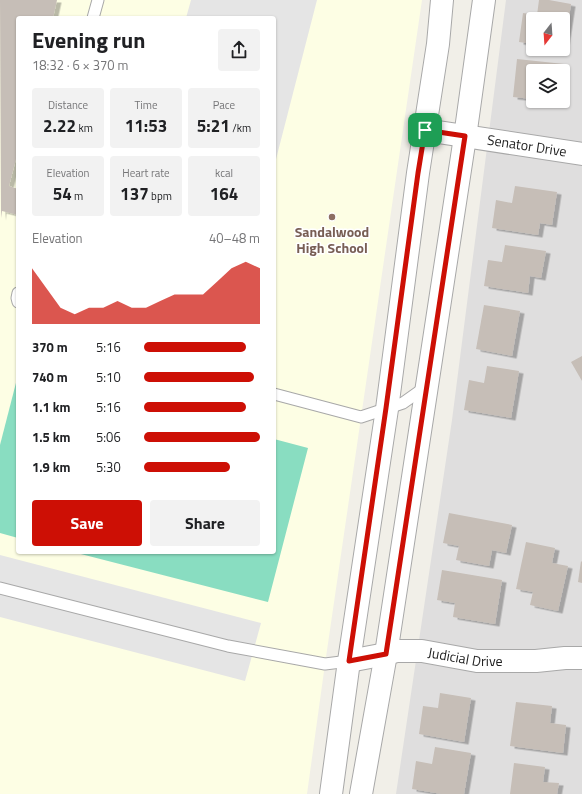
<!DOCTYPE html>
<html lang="en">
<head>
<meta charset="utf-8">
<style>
	:root { --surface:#fff; --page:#f2f2f2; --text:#202124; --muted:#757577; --accent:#cd0f05 }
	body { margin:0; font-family:"Titillium Web",sans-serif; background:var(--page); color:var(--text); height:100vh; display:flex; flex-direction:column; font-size:15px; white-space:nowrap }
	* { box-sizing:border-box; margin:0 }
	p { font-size:13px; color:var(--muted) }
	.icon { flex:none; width:22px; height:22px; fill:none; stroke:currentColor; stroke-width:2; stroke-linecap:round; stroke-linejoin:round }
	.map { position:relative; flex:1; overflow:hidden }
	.side { position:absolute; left:16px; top:16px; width:260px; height:538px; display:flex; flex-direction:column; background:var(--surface); border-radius:4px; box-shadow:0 1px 3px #0004 }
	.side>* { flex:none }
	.needle { width:26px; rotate:197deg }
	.controls { position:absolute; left:526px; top:12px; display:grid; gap:8px }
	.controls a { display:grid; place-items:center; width:44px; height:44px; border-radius:4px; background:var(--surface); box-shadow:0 1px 3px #0004; font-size:20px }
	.pin { position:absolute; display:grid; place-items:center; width:34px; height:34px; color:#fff; margin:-17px; border-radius:8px; box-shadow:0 2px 6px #0006 }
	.round { display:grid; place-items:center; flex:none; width:42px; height:42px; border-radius:4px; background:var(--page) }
	.summary { display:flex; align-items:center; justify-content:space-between; height:68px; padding:0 16px }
	h1 { font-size:22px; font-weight:700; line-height:30px }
	.stats { display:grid; grid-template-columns:repeat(3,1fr); gap:6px; height:68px; padding:4px 16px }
	.stats div { display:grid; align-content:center; border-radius:4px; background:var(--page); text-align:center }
	.stats b { font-size:17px; font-weight:700 }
	.stats small { font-size:11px; font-weight:400 }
	.stats p { font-size:11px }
	.chart { height:112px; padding:8px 16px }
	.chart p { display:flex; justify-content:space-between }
	.chart svg { width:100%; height:72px; margin-top:4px; fill:var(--accent); opacity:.7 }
	.button { display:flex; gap:8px; margin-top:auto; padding:8px 16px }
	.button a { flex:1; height:46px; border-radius:4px; background:var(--accent); color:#fff; font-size:16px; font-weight:700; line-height:46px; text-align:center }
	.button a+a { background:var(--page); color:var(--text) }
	ul { padding:0 16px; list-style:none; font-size:13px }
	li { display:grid; grid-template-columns:64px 48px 1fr; align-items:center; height:30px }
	li i { height:10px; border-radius:5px; background:var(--accent) }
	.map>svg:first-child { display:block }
	.residential { fill:#dfdede; fill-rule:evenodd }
	.education { fill:#fdfee4; fill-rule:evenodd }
	.pitch { fill:#89ddc1 }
	.parking { fill:#e5e5e5 }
	.building { fill:#c6beb7; filter:url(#shadow) }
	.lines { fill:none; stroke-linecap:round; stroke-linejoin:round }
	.lane-casing { stroke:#a8a8a8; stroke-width:13 }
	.street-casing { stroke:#a8a8a8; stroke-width:24 }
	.lane { stroke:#fff; stroke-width:11 }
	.street { stroke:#fff; stroke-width:22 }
	.route-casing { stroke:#fff; stroke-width:8 }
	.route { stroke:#cd0f05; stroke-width:5 }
	.education-dot { fill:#8d6e63; stroke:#fff; stroke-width:1.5 }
	.labels { text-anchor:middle; stroke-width:3; stroke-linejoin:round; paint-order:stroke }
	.street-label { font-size:14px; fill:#212121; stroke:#fff }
	.education-label { font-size:14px; font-weight:bold; fill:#785e54; stroke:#fff }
</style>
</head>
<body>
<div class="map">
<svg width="582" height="794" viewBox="0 0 582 794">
	<defs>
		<filter id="shadow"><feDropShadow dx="4.5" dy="2.5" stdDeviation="0" flood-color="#0004"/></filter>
	</defs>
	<rect width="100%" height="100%" fill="#f1efe8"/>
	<path class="residential" d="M506,0H582V794H396L452,420ZM533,19H563V49H533ZM533,71H563V101H533Z"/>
	<path class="education" d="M0,0H422L325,664L307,794H0ZM18,18H274V552H18Z"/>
	<g class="pitch">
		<path d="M18,375V538L0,533V445Z"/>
		<path d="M274,439L308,448L268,602L73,552H274Z"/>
	</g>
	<g class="parking">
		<path d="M191,0H317L274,167V18H186Z"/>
		<path d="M0,555L261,623L245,681L0,617Z"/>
	</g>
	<g class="building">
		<path d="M0,0H57L53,18H18V151L9,186L18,189V215L2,211L1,218Z"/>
		<path d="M539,0H549L571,4L564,49L563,48V19H533V44L519,42L523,13L537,15Z"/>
		<path d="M517,59L564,64V71H533V99L513,97Z"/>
		<path d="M515,186L557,192L552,225L540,223L538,235L492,228L496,200L512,203Z"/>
		<path d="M505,245L546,251L541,278L530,276L528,293L484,286L488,260L502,262Z"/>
		<path d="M484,305L520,311L512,356L476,349Z"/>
		<path d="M582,356V381L571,362Z"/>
		<path d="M487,366L519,371L511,418L464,410L469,380L484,383Z"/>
		<path d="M449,513L512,525L506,553L492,550L489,566L456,560L459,546L443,543Z"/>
		<path d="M526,542L555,548L552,563L568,566L558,611L530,605L533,592L516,589Z"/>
		<path d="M581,561L582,562V583L578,582Z"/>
		<path d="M442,570L502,580L495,624L453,617L455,603L437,600Z"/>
		<path d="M440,693L471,698L464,742L419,734L423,706L438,708Z"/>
		<path d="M516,702L552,706L550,723L566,725L563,753L510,746Z"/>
		<path d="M435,747L471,753L464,794H442L412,789L416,761L432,764Z"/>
		<path d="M514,763L545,767L543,782L559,783L557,794H510Z"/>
	</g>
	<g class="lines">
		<g class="lane-casing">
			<g id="lane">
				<path d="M93,18L98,0"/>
				<path d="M18,293L17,298L18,302"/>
				<path d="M274,394L361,417L403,403L427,386"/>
				<path d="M0,588L228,646L325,664L349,661"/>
			</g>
		</g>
		<g class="street-casing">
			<g id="street">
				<path id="s1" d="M425,130L582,154"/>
				<path id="s2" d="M349,661L386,654L397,651H422L477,661H536L565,658H582"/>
				<path d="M331,794L349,661L387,409L418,173L438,44L442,0"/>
				<path d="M361,794L386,654L465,137L484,0"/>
			</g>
		</g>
		<use href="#lane" class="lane"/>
		<use href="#street" class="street"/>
	</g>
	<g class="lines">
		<g class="route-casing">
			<path id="route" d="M425,130L465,136L386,654L349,661L386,408L418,173Z"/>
		</g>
		<use href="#route" class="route"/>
	</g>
	<circle class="education-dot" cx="332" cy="217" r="4"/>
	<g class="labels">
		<g class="street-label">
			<text dy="5" stroke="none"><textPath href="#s1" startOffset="103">Senator Drive</textPath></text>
			<text dy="5" stroke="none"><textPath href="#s2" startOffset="118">Judicial Drive</textPath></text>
		</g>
		<g class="education-label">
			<text x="332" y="237">Sandalwood<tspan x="332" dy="16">High School</tspan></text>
		</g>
	</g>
</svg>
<div class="controls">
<a><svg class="needle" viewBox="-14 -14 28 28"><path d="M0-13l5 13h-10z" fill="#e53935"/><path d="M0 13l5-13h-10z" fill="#757577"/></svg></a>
<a><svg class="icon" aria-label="layers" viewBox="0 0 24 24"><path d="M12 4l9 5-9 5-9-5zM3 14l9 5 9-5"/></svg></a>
</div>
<div class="pin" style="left:425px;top:130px;background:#1e9e55"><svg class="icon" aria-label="arrive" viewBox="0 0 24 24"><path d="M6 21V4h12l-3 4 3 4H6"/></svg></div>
<section class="side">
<div class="summary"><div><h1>Evening run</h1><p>18:32 · 6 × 370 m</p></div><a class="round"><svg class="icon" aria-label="share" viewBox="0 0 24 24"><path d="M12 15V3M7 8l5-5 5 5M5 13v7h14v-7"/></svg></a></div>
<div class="stats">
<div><p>Distance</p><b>2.22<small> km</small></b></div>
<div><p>Time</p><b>11:53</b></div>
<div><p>Pace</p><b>5:21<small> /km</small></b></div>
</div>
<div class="stats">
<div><p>Elevation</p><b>54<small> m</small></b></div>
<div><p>Heart rate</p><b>137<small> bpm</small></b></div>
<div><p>kcal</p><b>164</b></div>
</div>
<div class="chart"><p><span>Elevation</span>40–48 m</p>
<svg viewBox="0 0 160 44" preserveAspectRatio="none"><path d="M0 44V10L10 22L20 34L30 38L40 34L50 34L60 30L70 34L80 34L90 30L100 26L110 26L120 26L130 18L140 10L150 6L160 10V44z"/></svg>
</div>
<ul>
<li><b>370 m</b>5:16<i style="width:88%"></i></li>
<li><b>740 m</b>5:10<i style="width:95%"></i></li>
<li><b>1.1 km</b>5:16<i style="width:88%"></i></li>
<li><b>1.5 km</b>5:06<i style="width:100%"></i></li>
<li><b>1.9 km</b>5:30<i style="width:74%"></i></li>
</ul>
<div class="button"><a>Save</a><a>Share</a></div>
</section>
</div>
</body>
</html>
